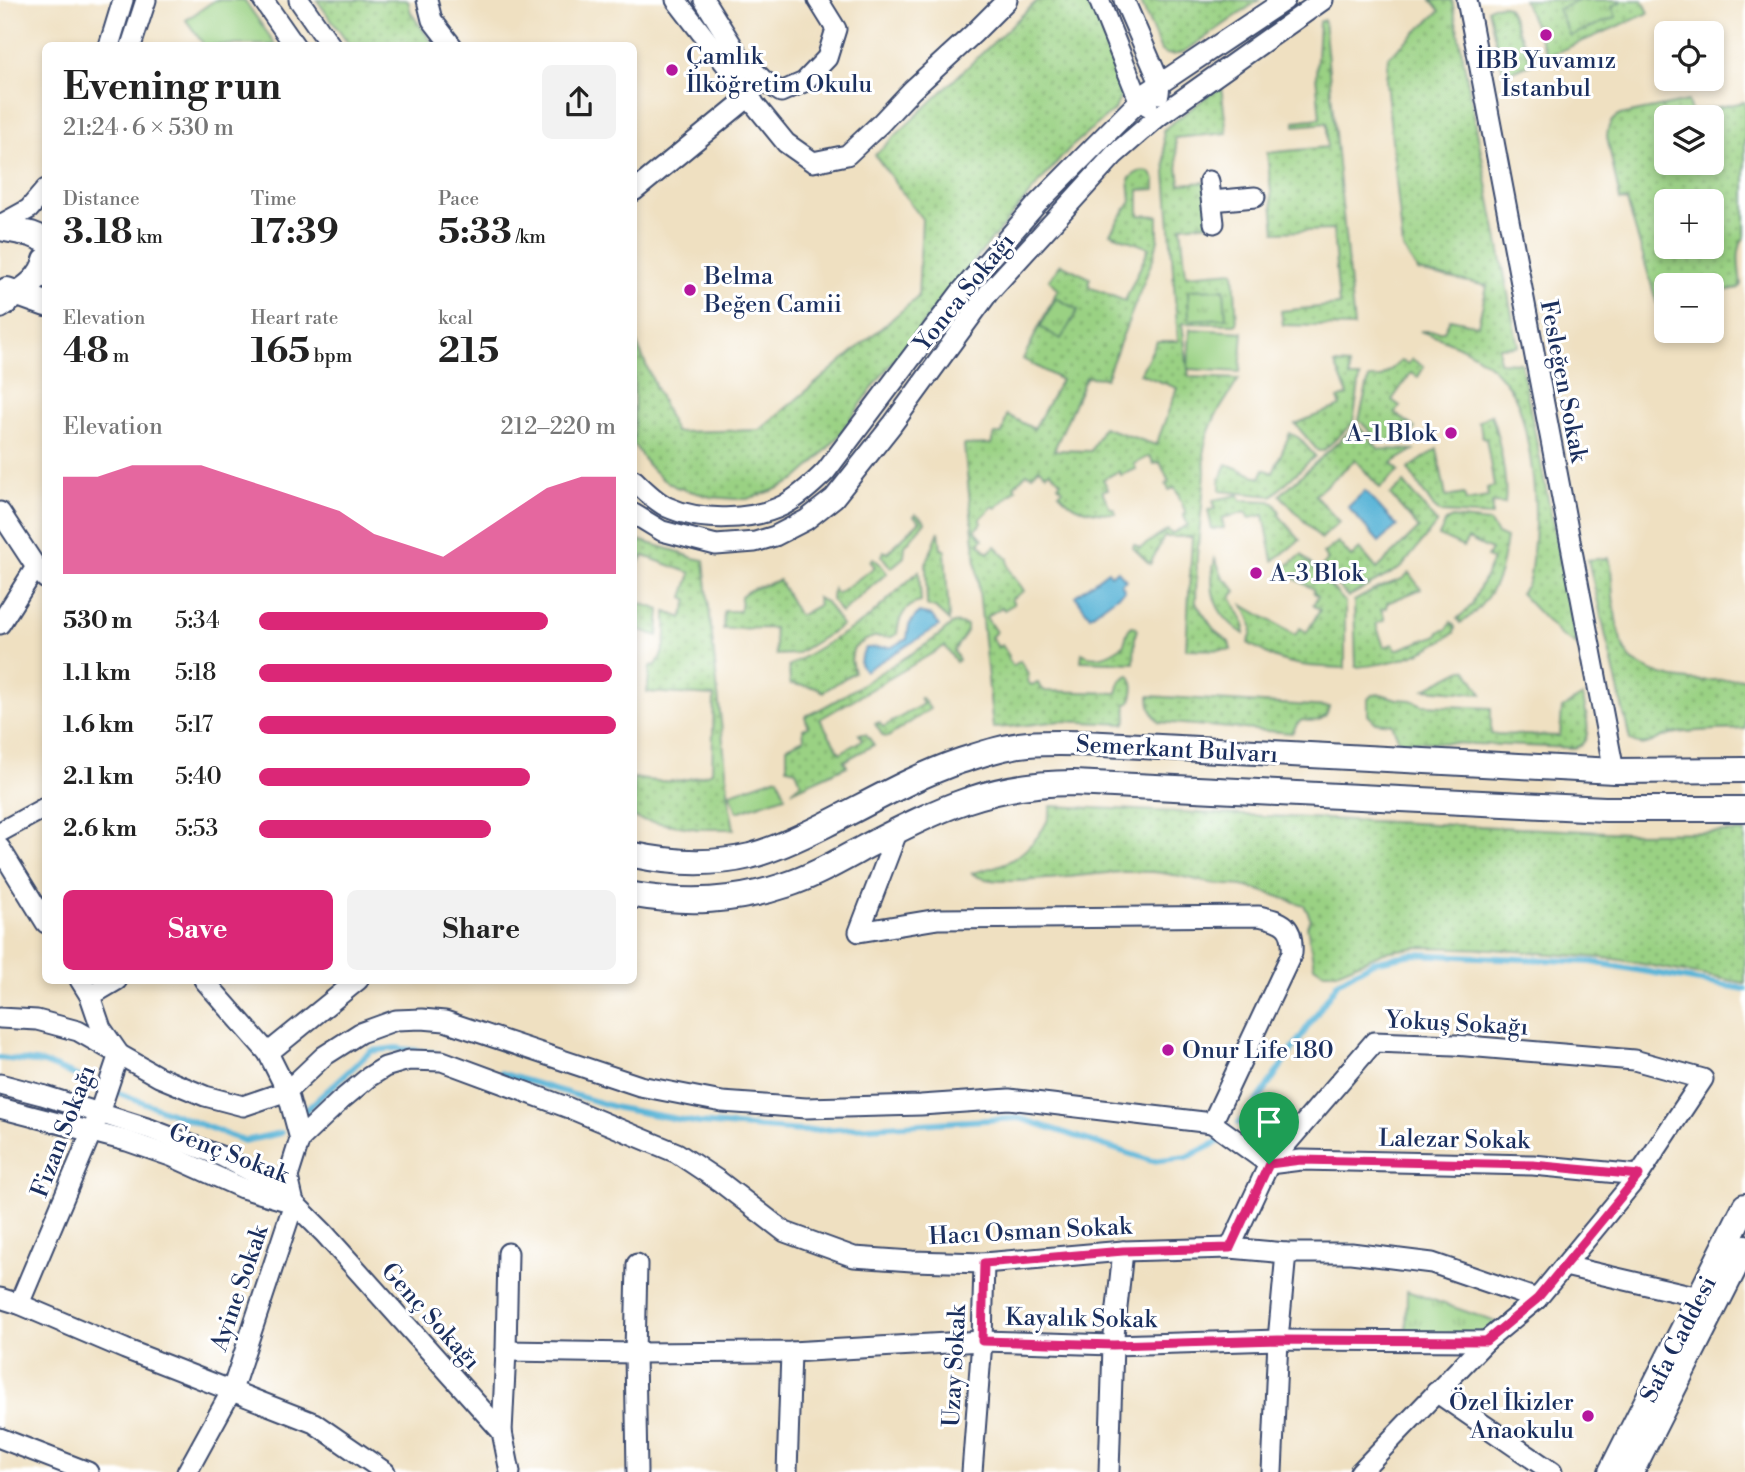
<!DOCTYPE html>
<html lang="en">
<head>
<meta charset="utf-8">
<style>
	:root { --surface:#fff; --page:#f2f2f2; --text:#222; --muted:#767676; --accent:#db2777 }
	body { margin:0; font-family:"Libre Bodoni",serif; background:var(--page); color:var(--text); height:100vh; display:flex; flex-direction:column; font-size:26px; white-space:nowrap }
	* { box-sizing:border-box; margin:0 }
	p { font-size:23px; color:var(--muted) }
	.icon { flex:none; width:38px; height:38px; fill:none; stroke:currentColor; stroke-width:2; stroke-linecap:round; stroke-linejoin:round }
	.map { position:relative; flex:1; overflow:hidden }
	.panel { position:absolute; left:42px; top:42px; width:595px; height:942px; display:flex; flex-direction:column; background:var(--surface); border-radius:10px; box-shadow:0 4px 10px #0003 }
	.panel>* { flex:none }
	.fabs { position:absolute; left:1654px; top:21px; display:grid; gap:14px }
	.fabs a { display:grid; place-items:center; width:70px; height:70px; border-radius:10px; background:var(--surface); box-shadow:0 4px 10px #0003; font-size:35px }
	.pin { position:absolute; display:grid; place-items:center; width:60px; height:60px; color:#fff; margin:-72px -30px; border-radius:50% 50% 50% 0; rotate:-45deg; box-shadow:0 0 7px #0007 }
	.pin .icon { rotate:45deg }
	.round { display:grid; place-items:center; flex:none; width:74px; height:74px; border-radius:10px; background:var(--page) }
	.headline { display:flex; align-items:center; justify-content:space-between; height:119px; padding:0 21px }
	h1 { font-size:38px; font-weight:700; line-height:52px }
	.figures { display:grid; grid-template-columns:repeat(3,1fr); gap:10px; height:119px; padding:7px 21px }
	.figures div { display:grid; align-content:center }
	.figures b { font-size:35px; font-weight:700 }
	.figures small { font-size:19px; font-weight:400 }
	.figures p { font-size:19px }
	.chart { height:196px; padding:14px 21px }
	.chart p { display:flex; justify-content:space-between }
	.chart svg { width:100%; height:126px; margin-top:7px; fill:var(--accent); opacity:.7 }
	.primary-button { display:flex; gap:14px; margin-top:auto; padding:14px 21px }
	.primary-button a { flex:1; height:80px; border-radius:10px; background:var(--accent); color:#fff; font-size:28px; font-weight:700; line-height:80px; text-align:center }
	.primary-button a+a { background:var(--page); color:var(--text) }
	ul { padding:0 21px; list-style:none; font-size:23px }
	li { display:grid; grid-template-columns:112px 84px 1fr; align-items:center; height:52px }
	li i { height:18px; border-radius:9px; background:var(--accent) }
	.map>svg:first-child { display:block }
	.grass { fill:url(#grass-dots); stroke:#5a8070; stroke-width:2; fill-rule:evenodd }
	.park { fill:url(#park-tufts); stroke:#5a8070; stroke-width:2 }
	.pitch { fill:#9ad183; stroke:#5a8070; stroke-width:2 }
	.water { fill:#59b4d7; stroke:#3a729a; stroke-width:2 }
	.lines { fill:none; stroke-linecap:round; stroke-linejoin:round }
	.stream { stroke:#59b4d7; stroke-width:6 }
	.minor-casing { stroke:#3b4a6d; stroke-width:23 }
	.major-casing { stroke:#3b4a6d; stroke-width:28 }
	.minor { stroke:#fff; stroke-width:19 }
	.major { stroke:#fff; stroke-width:24 }
	.route-casing { stroke:#fff; stroke-width:14 }
	.route { stroke:#db2777; stroke-width:9 }
	.poi-dot { fill:#b5179e; stroke:#fff; stroke-width:2.5 }
	.labels { text-anchor:middle; stroke-width:6; stroke-linejoin:round; paint-order:stroke }
	.poi-label { font-size:24px; fill:#1b2f5e; stroke:#fff; text-anchor:start }
	.street-label { font-size:24px; fill:#1b2f5e; stroke:#fff }
</style>
</head>
<body>
<div class="map">
<svg width="1745" height="1472" viewBox="0 0 1745 1472">
	<defs>
		<pattern id="grass-dots" width="8" height="8" patternUnits="userSpaceOnUse" patternTransform="scale(1.75)"><rect width="8" height="8" fill="#9ad183"/><path d="M2 2h.1M6 6h.1" fill="none" stroke="#7daa6e" stroke-width="1.8" stroke-linecap="round"/></pattern>
		<pattern id="park-tufts" width="24" height="20" patternUnits="userSpaceOnUse" patternTransform="scale(1.75)"><rect width="24" height="20" fill="#9ad183"/><path d="M3 7l-1-3M5 7V3M7 7l1-3M15 17l-1-3M17 17v-4M19 17l1-3" fill="none" stroke="#7daa6e"/></pattern>
	</defs>
	<rect width="100%" height="100%" fill="#fff"/>
	<filter id="ink" filterUnits="userSpaceOnUse"><feTurbulence type="fractalNoise" baseFrequency=".0143" numOctaves="2"/><feDisplacementMap in="SourceGraphic" scale="14" xChannelSelector="R" yChannelSelector="G"/><feConvolveMatrix kernelMatrix="1 2 1 2 8 2 1 2 1" color-interpolation-filters="sRGB"/></filter>
	<filter id="wash" filterUnits="userSpaceOnUse"><feTurbulence type="fractalNoise" baseFrequency=".00686" numOctaves="4" result="noise"/><feDisplacementMap in="SourceGraphic" scale="28" xChannelSelector="R" yChannelSelector="G"/><feGaussianBlur stdDeviation="1.57" result="paint"/><feColorMatrix in="noise" values="0 0 0 0 0 0 0 0 0 0 0 0 0 0 0 0 0 1.4 0 .05"/><feComposite in="paint" operator="in"/></filter>
	<g filter="url(#wash)">
		<rect width="100%" height="100%" fill="#efe0c1"/>
		<g class="grass">
			<path d="M317,0H408L411,13L434,45H349Z"/>
			<path d="M1038,0H1090L1123,85V92L1115,109L1069,149L1033,190L945,296L879,379L837,438L811,466L794,481L772,491L747,499H735L711,497L676,487L661,478L648,465L634,445V337L675,432L760,430L918,297L922,219L875,155Z"/>
			<path d="M1140,0H1259L1187,50C1178,54 1171,58 1161,51Z"/>
			<path d="M1431,0H1452L1518,346L1499,347V362L1521,363L1577,645L1560,635L1520,593C1520,593 1527,586 1527,585C1531,578 1531,567 1532,559C1539,512 1533,462 1522,416C1519,402 1511,389 1502,378C1482,353 1449,341 1420,331H1444L1450,319L1478,325L1487,286L1418,271L1403,249L1386,81L1388,57L1440,11Z"/>
			<path d="M1523,0H1643L1649,13L1548,56Z"/>
			<path d="M1504,5L1508,7L1532,63L1504,75L1488,9L1492,6Z"/>
			<path d="M1324,20L1354,327L1283,325L1281,311L1339,305L1333,230L1275,232L1267,153L1327,147V123L1295,126V121L1320,118L1316,75L1319,22Z"/>
			<path d="M1221,86L1227,133L1175,138L1180,184L1205,182L1210,223L1181,226L1186,275L1234,271L1237,324L1182,323L1189,377L1239,379L1215,417L1207,436L1204,449L1205,473L1197,557L1196,603L1215,631L1229,642L1231,650L1186,649L1192,537H1164L1150,564L1133,548L1134,544L1140,548L1168,530L1171,534L1188,525L1183,514L1186,513L1175,488L1169,490L1166,484L1169,482L1160,462L1154,464L1150,456L1134,464L1136,469L1121,475L1119,471L1103,479L1108,489L1102,491L1110,508H1113L1116,513C1109,514 1104,513 1097,512C1078,509 1073,508 1059,493L1063,490L1058,485L1061,482L1050,471L1046,474L1039,468L1032,475L1027,473L1014,486L1016,489L996,508L993,506L980,519L982,523L975,530L983,539L979,543L988,553L995,546L1008,559C1005,571 1018,580 1024,591L1011,599L1014,604L1004,610L1002,607L986,617L996,632L991,637L998,647L1002,645L1009,656L1008,658L1013,666L1020,661L1029,675L1027,681L1031,685L1038,683L1040,687L1045,691L1117,693C1120,684 1118,680 1129,675C1136,684 1134,693 1130,703L1126,704L1127,720L1124,724L1061,721L1009,727L993,728L964,445L991,444L995,434H1002L1007,415L1034,429L1061,380L1023,359L1058,289L1049,280L1061,264L1090,278L1089,287L1125,301L1149,248L1110,233L1131,201L1129,179C1136,172 1140,170 1150,172L1155,180V189L1139,190V215L1158,216V239L1154,256L1106,378L1086,377L1054,450L1091,451L1103,427L1156,445L1177,388L1140,374L1157,341H1178L1163,130Z"/>
			<path d="M1688,101L1691,112L1745,102V236C1735,250 1739,268 1741,284L1739,288L1712,293V285H1666V303L1657,304L1627,201L1620,200L1607,137C1608,126 1610,120 1620,115ZM1666,117H1712V163H1666ZM1712,201V247H1666V201Z"/>
			<path d="M1412,359L1424,367L1418,377L1411,373L1392,400L1400,406L1395,413L1415,428L1409,442H1380L1359,420L1369,378H1381L1401,361L1408,364Z"/>
			<path d="M1335,364L1349,365L1350,378H1360L1353,423L1323,451H1318L1295,424L1340,406L1338,399L1348,395Z"/>
			<path d="M1491,414C1499,437 1508,480 1505,504L1492,503V516L1441,513L1432,505L1408,469L1437,449L1446,497L1464,494L1466,501L1488,497L1487,488L1494,486L1486,438L1482,437L1480,424L1478,422Z"/>
			<path d="M1357,425L1379,449L1414,450L1392,463L1399,471L1380,488L1355,460L1315,495L1339,522L1321,539L1280,495Z"/>
			<path d="M1290,433L1299,438L1315,456L1272,496L1220,491V479L1227,464L1260,478L1264,469L1273,473Z"/>
			<path d="M1404,483L1437,523L1401,568L1348,597L1321,567L1328,560L1323,554L1338,542L1351,557L1360,549L1377,569L1419,528L1390,495Z"/>
			<path d="M1239,495L1241,500L1270,501L1275,504L1280,512L1278,514L1300,540L1273,561L1264,515L1249,518L1247,512L1222,518L1224,528L1212,529L1208,510L1215,509L1213,500Z"/>
			<path d="M916,514L923,519L925,522L905,546L904,557L891,568L882,556L884,551L887,553L920,521L914,516Z"/>
			<path d="M1452,518L1489,522L1497,534L1506,538C1504,549 1503,561 1500,571C1495,589 1477,615 1460,623L1457,619L1471,606L1493,560L1487,557L1491,550L1468,539L1463,547L1439,536L1446,521Z"/>
			<path d="M939,531L941,549L945,550L949,621L935,608L927,606L926,564Z"/>
			<path d="M634,540H638L676,551L693,558L704,560L730,808L734,829H698L641,820L634,817V778C661,783 685,783 712,772L714,696L647,692L650,666L656,665C668,647 666,634 666,612L682,618L688,600L683,597L691,573L644,556L638,564H634Z"/>
			<path d="M1302,555L1345,602V668C1321,667 1296,667 1273,657C1265,653 1256,647 1248,643C1256,626 1251,620 1243,605L1295,635L1300,628L1307,632L1320,610L1313,605L1318,596L1314,593L1313,589L1281,571L1283,568Z"/>
			<path d="M873,558L880,564L887,573L841,613L832,600L833,589L837,594L875,567L870,561Z"/>
			<path d="M1608,558L1611,566C1612,589 1615,642 1631,659C1634,662 1637,663 1640,665C1672,685 1709,681 1745,678V729C1721,730 1694,730 1671,734C1657,737 1644,752 1630,740L1588,560Z"/>
			<path d="M1215,559L1224,580L1229,582L1236,591L1231,597L1245,625L1244,634C1215,615 1207,592 1215,559Z"/>
			<path d="M919,571L921,602C905,604 898,620 897,634C889,640 884,636 874,637C866,639 859,644 853,649L851,660L854,672L823,692L818,688L790,684L789,666L866,620Z"/>
			<path d="M1409,573L1421,589L1387,603V608L1381,609L1385,620L1376,624L1384,647L1393,644L1396,650L1438,635L1439,632L1447,629L1451,622L1455,627L1454,633C1422,655 1395,664 1356,667L1354,601L1376,589L1402,579Z"/>
			<path d="M779,580L799,616L819,605L817,598L826,602L842,626L796,654L776,655L774,628L723,629L724,611H740L741,596C752,586 766,586 779,580Z"/>
			<path d="M634,601L660,610L658,636L634,628Z"/>
			<path d="M953,623L967,625V631L954,651L959,660L956,662L945,646L820,719L840,753L862,740L859,734H866L874,745L844,761L847,766L792,791L801,782L796,770L787,768V747L804,739L803,729L808,727L805,716C834,704 860,685 886,669C909,655 934,642 953,623Z"/>
			<path d="M1132,626L1136,627L1137,629L1135,636L1134,663L1081,661L1082,653C1096,661 1109,655 1122,646C1128,640 1124,631 1132,626Z"/>
			<path d="M1464,669L1467,670L1482,694L1425,689Z"/>
			<path d="M1381,694L1397,699L1411,700L1423,705L1491,708V734L1560,736L1562,708L1583,696C1585,712 1596,743 1574,748L1399,741L1392,724L1375,722L1368,715V699L1372,695Z"/>
			<path d="M1149,696L1329,707C1326,722 1315,722 1302,720L1297,724L1292,733L1170,723L1159,722C1152,714 1149,707 1149,696Z"/>
			<path d="M920,698H922L930,709L888,737L883,736L875,724L879,722L883,727L923,704Z"/>
			<path d="M1051,806L1627,833L1745,832V983L1615,959L1491,949L1419,947L1384,952L1337,972H1323L1314,966L1307,926L1311,919L1304,905C1284,899 1263,890 1242,886C1230,885 1217,885 1205,882C1188,878 1170,873 1152,872C1127,871 1102,873 1077,876C1056,878 987,888 972,873C1002,865 1017,863 1038,836C1045,827 1050,818 1051,806Z"/>
		</g>
		<g class="park">
			<path d="M1580,0H1621V2L1612,6L1616,17L1570,36L1558,9Z"/>
			<path d="M1224,289L1226,318L1189,320L1188,290Z"/>
			<path d="M1056,298L1078,310L1061,339L1040,327Z"/>
			<path d="M1407,1291L1496,1322L1494,1333H1406Z"/>
		</g>
		<g class="pitch">
			<path d="M215,0H244L276,45H204L186,20Z"/>
			<path d="M1190,329L1243,332L1240,372L1188,369Z"/>
			<path d="M778,777L785,796L737,812L730,793Z"/>
		</g>
		<g class="water">
			<path d="M1365,491L1397,526L1379,542L1348,507Z"/>
			<path d="M1117,570L1126,580L1121,584L1125,590L1090,616L1075,596L1108,571L1111,575Z"/>
			<path d="M918,613L932,616L939,626L865,671L860,664L861,657L866,648L892,647L907,639L909,625Z"/>
		</g>
		<g class="lines">
			<g class="stream">
				<path d="M0,1058L44,1063L90,1081"/>
				<path d="M501,1073L618,1108L699,1123L802,1131L1019,1118L1152,1161L1187,1157L1220,1141"/>
				<path d="M119,1093L244,1141L281,1133"/>
				<path d="M305,1111L371,1051L396,1048L434,1053"/>
				<path d="M1239,1123L1248,1115L1338,982L1373,962L1413,954L1592,962L1745,989"/>
			</g>
		</g>
	</g>
	<g filter="url(#ink)">
		<g class="lines">
			<g class="minor-casing">
				<g id="minor">
					<path d="M263,0L295,46"/>
					<path d="M299,0L331,46"/>
					<path d="M427,0L432,20L452,46"/>
					<path d="M676,0L750,96L755,105L786,143L813,162L847,155L881,123L912,90L973,34L1007,0"/>
					<path d="M704,0L739,56L763,80L781,92L804,82L827,58L836,29L818,0"/>
					<path d="M1099,0L1139,100L1148,106"/>
					<path d="M1124,0L1160,83L1159,94"/>
					<path d="M1467,0L1614,771"/>
					<path d="M109,46L123,0"/>
					<path d="M131,46L146,0"/>
					<path d="M1209,181L1214,223"/>
					<path d="M634,191L750,96"/>
					<path d="M1212,201L1255,197"/>
					<path d="M0,225L29,209L46,189"/>
					<path d="M634,480C643,489 655,501 667,507C700,522 752,521 784,505C800,496 813,484 826,471L960,293L1037,204L1149,91L1285,0"/>
					<path d="M0,512L36,567L46,579"/>
					<path d="M634,514L662,531L716,545L755,542L775,536L806,520L834,498L892,425L989,292L1114,155L1159,116L1323,0"/>
					<path d="M0,624L36,567"/>
					<path d="M0,832L46,807"/>
					<path d="M0,848L46,923"/>
					<path d="M204,980L268,1053L287,1091L300,1139L288,1177L294,1203"/>
					<path d="M90,996L117,980"/>
					<path d="M0,1018L37,1020L78,1031L159,1077L205,1096L243,1106L287,1091L324,1056L360,1033L396,1020L422,1019L445,1021L640,1086L722,1102L806,1108L921,1105L1009,1099L1212,1123L1292,953C1294,925 1282,921 1259,916L938,919L859,932L898,830"/>
					<path d="M268,1053L358,980"/>
					<path d="M0,1084L42,1095L150,1129L223,1157L260,1176L294,1203L324,1233L502,1432L510,1472"/>
					<path d="M0,1108L127,1141L173,1157L242,1188L283,1200"/>
					<path d="M1212,1123L1269,1164L1301,1160L1533,1165L1639,1175"/>
					<path d="M300,1139L340,1101L369,1077L385,1067L409,1060L442,1061L569,1108L677,1153L719,1181L785,1232L854,1257L912,1261L984,1263L1123,1251L1230,1248L1286,1253H1351L1432,1263L1537,1299"/>
					<path d="M1230,1248L1269,1164L1374,1042L1455,1045L1634,1060L1703,1079L1639,1175L1537,1299L1486,1341L1360,1472"/>
					<path d="M637,1264L635,1353L637,1472"/>
					<path d="M1565,1266L1699,1297"/>
					<path d="M0,1298L19,1304L125,1349L314,1423L385,1472"/>
					<path d="M19,1304L97,1119L119,1054L101,1028L90,996L80,980"/>
					<path d="M506,1351L635,1353L791,1352L982,1341L1113,1345L1278,1340L1486,1341"/>
					<path d="M1436,1392L1552,1472"/>
					<path d="M502,1432L506,1351L508,1253"/>
					<path d="M0,1438L88,1472"/>
					<path d="M187,1472L232,1390L294,1203"/>
					<path d="M787,1472L791,1352"/>
					<path d="M972,1472L982,1341L984,1263"/>
					<path d="M1109,1472L1113,1345L1123,1251"/>
					<path d="M1272,1472L1278,1340L1286,1253"/>
				</g>
			</g>
			<g class="major-casing">
				<g id="major">
					<path d="M0,228L31,234L46,240"/>
					<path d="M7,290L46,304"/>
					<path d="M0,306C18,292 40,284 46,260"/>
					<path d="M634,855C671,863 713,865 750,856C776,849 801,837 825,825C869,803 913,777 960,761C982,754 1005,746 1028,744C1053,742 1078,743 1103,744L1614,771L1745,770"/>
					<path d="M634,895C687,904 735,902 786,885C814,876 841,860 867,846C939,809 991,783 1073,783L1605,809H1745"/>
					<path d="M1611,1472L1745,1206"/>
					<path d="M1631,1472L1745,1247"/>
				</g>
			</g>
			<use href="#minor" class="minor"/>
			<use href="#major" class="major"/>
		</g>
	</g>
	<g class="lines" filter="url(#ink)">
		<g class="route-casing">
			<path id="route" d="M1301,1160L1533,1165L1639,1175L1537,1299L1486,1341L1278,1340L1113,1345L982,1341L984,1263L1123,1251L1230,1248L1269,1164Z"/>
		</g>
		<use href="#route" class="route"/>
	</g>
	<g class="poi-dot">
		<circle cx="1546" cy="35" r="7"/>
		<circle cx="672" cy="70" r="7"/>
		<circle cx="690" cy="290" r="7"/>
		<circle cx="1451" cy="433" r="7"/>
		<circle cx="1256" cy="573" r="7"/>
		<circle cx="1168" cy="1050" r="7"/>
		<circle cx="1588" cy="1416" r="7"/>
	</g>
	<g class="labels">
		<g class="poi-label">
			<text x="686" y="64">Çamlık<tspan x="686" dy="28">İlköğretim Okulu</tspan></text>
			<text x="1546" y="68" text-anchor="middle">İBB Yuvamız<tspan x="1546" dy="28">İstanbul</tspan></text>
			<text x="704" y="284">Belma<tspan x="704" dy="28">Beğen Camii</tspan></text>
			<text x="1437" y="441" text-anchor="end">A-1 Blok</text>
			<text x="1270" y="581">A-3 Blok</text>
			<text x="1182" y="1058">Onur Life 180</text>
			<text x="1574" y="1410" text-anchor="end">Özel İkizler<tspan x="1574" dy="28">Anaokulu</tspan></text>
		</g>
		<g class="street-label">
			<text transform="translate(964 292) rotate(-51)" y="8">Yonca Sokağı</text>
			<text transform="translate(1564 381) rotate(79)" y="8">Fesleğen Sokak</text>
			<text transform="translate(1177 749) rotate(3)" y="8">Semerkant Bulvarı</text>
			<text transform="translate(1457 1023) rotate(3)" y="8">Yokuş Sokağı</text>
			<text transform="translate(63 1131) rotate(-69)" y="8">Fizan Sokağı</text>
			<text transform="translate(1454 1139) rotate(1)" y="8">Lalezar Sokak</text>
			<text transform="translate(229 1153) rotate(21)" y="8">Genç Sokak</text>
			<text transform="translate(1030 1231) rotate(-3)" y="8">Hacı Osman Sokak</text>
			<text transform="translate(239 1288) rotate(-71)" y="8">Ayine Sokak</text>
			<text transform="translate(431 1316) rotate(48)" y="8">Genç Sokağı</text>
			<text transform="translate(1081 1318) rotate(1)" y="8">Kayalık Sokak</text>
			<text transform="translate(1678 1339) rotate(-63)" y="8">Safa Caddesi</text>
			<text transform="translate(954 1366) rotate(-87)" y="8">Uzay Sokak</text>
		</g>
	</g>
</svg>
<div class="fabs">
<a><svg class="icon" aria-label="locate" viewBox="0 0 24 24"><circle cx="12" cy="12" r="6"/><path d="M12 2v4M12 18v4M2 12h4M18 12h4"/></svg></a>
<a><svg class="icon" aria-label="layers" viewBox="0 0 24 24"><path d="M12 4l9 5-9 5-9-5zM3 14l9 5 9-5"/></svg></a>
<a>+</a>
<a>−</a>
</div>
<div class="pin" style="left:1269px;top:1164px;background:#1e9e55"><svg class="icon" aria-label="arrive" viewBox="0 0 24 24"><path d="M6 21V4h12l-3 4 3 4H6"/></svg></div>
<section class="panel">
<div class="headline"><div><h1>Evening run</h1><p>21:24 · 6 × 530 m</p></div><a class="round"><svg class="icon" aria-label="share" viewBox="0 0 24 24"><path d="M12 15V3M7 8l5-5 5 5M5 13v7h14v-7"/></svg></a></div>
<div class="figures">
<div><p>Distance</p><b>3.18<small> km</small></b></div>
<div><p>Time</p><b>17:39</b></div>
<div><p>Pace</p><b>5:33<small> /km</small></b></div>
</div>
<div class="figures">
<div><p>Elevation</p><b>48<small> m</small></b></div>
<div><p>Heart rate</p><b>165<small> bpm</small></b></div>
<div><p>kcal</p><b>215</b></div>
</div>
<div class="chart"><p><span>Elevation</span>212–220 m</p>
<svg viewBox="0 0 160 44" preserveAspectRatio="none"><path d="M0 44V10L10 10L20 6L30 6L40 6L50 10L60 14L70 18L80 22L90 30L100 34L110 38L120 30L130 22L140 14L150 10L160 10V44z"/></svg>
</div>
<ul>
<li><b>530 m</b>5:34<i style="width:81%"></i></li>
<li><b>1.1 km</b>5:18<i style="width:99%"></i></li>
<li><b>1.6 km</b>5:17<i style="width:100%"></i></li>
<li><b>2.1 km</b>5:40<i style="width:76%"></i></li>
<li><b>2.6 km</b>5:53<i style="width:65%"></i></li>
</ul>
<div class="primary-button"><a>Save</a><a>Share</a></div>
</section>
</div>
</body>
</html>
